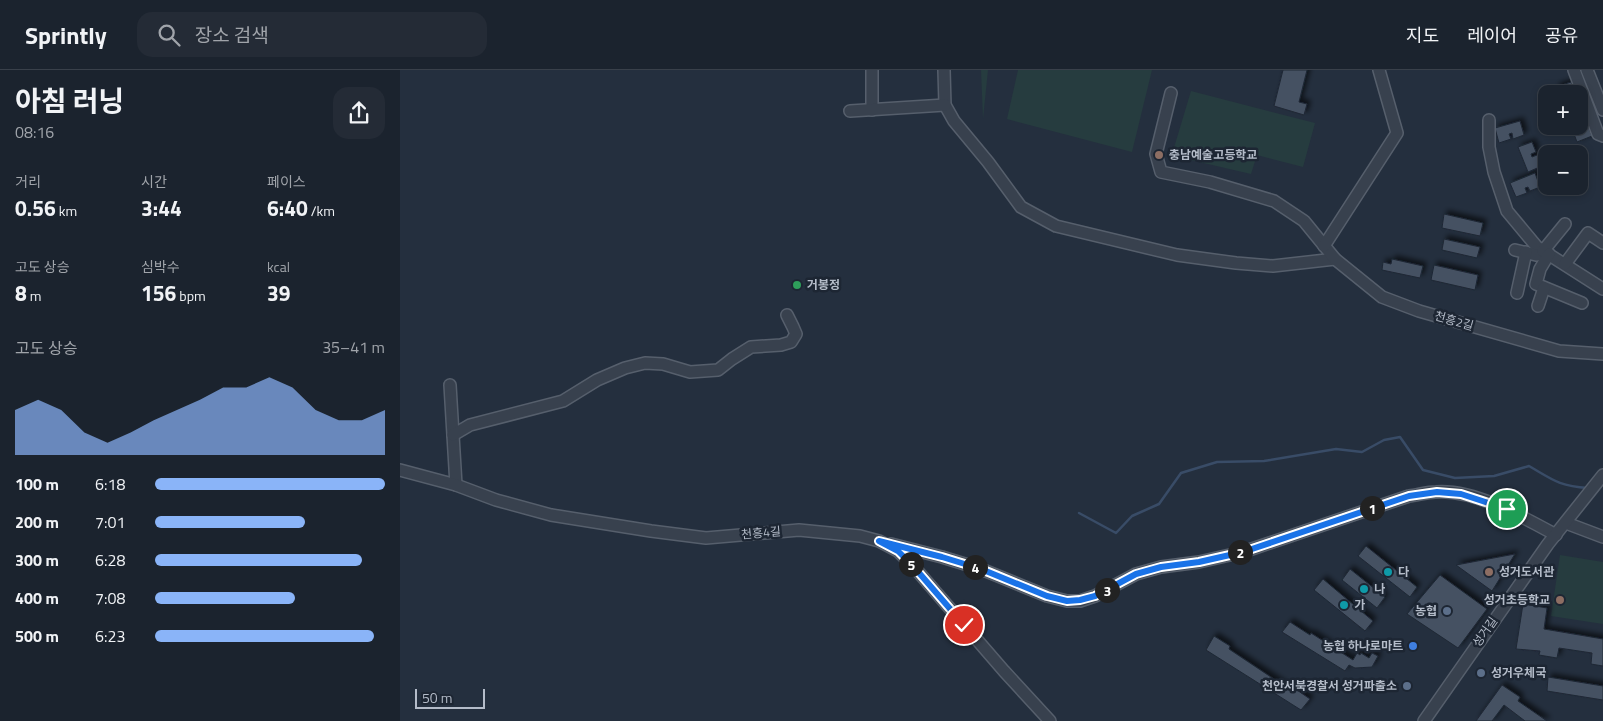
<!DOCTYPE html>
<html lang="ko">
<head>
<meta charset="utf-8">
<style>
	:root { --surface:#1b232e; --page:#242b36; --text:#f1f3f6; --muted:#a0a4aa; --line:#39404a; --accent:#8ab4f8 }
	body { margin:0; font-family:"Titillium Web","Noto Sans KR",sans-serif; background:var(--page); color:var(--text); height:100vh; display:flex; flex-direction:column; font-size:19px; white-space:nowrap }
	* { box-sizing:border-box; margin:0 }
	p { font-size:16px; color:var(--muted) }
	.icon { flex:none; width:28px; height:28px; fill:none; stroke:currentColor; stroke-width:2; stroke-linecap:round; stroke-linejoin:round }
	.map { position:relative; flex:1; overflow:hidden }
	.sheet { display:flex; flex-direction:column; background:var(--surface); width:400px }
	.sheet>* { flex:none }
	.tools { position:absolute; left:1138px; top:15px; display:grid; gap:10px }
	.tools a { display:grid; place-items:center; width:50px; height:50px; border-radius:10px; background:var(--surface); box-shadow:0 2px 8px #0003,0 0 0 1px var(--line); font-size:25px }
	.scale { position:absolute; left:15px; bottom:12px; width:70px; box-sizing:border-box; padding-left:5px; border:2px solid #b4bcc9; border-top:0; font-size:14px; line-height:18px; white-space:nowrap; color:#b4bcc9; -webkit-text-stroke:4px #1d2633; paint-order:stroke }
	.pin { position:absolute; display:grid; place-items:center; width:42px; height:42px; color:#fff; margin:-21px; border:2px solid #fff; border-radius:50%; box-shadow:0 1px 5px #0007 }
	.km { position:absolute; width:25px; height:25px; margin:-12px; border-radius:50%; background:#222; color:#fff; font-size:14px; line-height:25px; text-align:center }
	.round { display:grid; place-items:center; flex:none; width:52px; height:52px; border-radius:15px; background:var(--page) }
	.summary { display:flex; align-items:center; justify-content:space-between; height:85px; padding:0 15px }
	h1 { font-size:28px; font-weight:700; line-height:38px }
	.figures { display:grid; grid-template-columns:repeat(3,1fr); gap:8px; height:85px; padding:5px 15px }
	.figures div { display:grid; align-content:center }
	.figures b { font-size:21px; font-weight:700 }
	.figures small { font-size:14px; font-weight:400 }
	.figures p { font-size:14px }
	.chart { height:140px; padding:10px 15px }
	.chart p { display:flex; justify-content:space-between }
	.chart svg { width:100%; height:90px; margin-top:5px; fill:var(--accent); opacity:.7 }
	ul { padding:0 15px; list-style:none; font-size:16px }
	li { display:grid; grid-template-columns:80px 60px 1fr; align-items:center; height:38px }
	li i { height:12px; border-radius:6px; background:var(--accent) }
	header { display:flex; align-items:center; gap:30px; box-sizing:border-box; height:70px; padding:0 25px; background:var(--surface); border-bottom:1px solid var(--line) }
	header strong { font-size:24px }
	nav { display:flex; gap:28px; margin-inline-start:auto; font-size:18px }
	.search { width:350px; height:45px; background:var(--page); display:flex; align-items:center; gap:12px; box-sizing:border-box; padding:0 18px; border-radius:15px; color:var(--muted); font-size:19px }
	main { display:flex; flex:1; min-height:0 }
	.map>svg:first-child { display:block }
	.green { fill:#263c3f }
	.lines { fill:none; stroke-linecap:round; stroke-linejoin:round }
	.stream { stroke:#394c67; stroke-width:2.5 }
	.building { fill:#455162; stroke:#1f2835; filter:url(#shadow) }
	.minor-casing { stroke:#565f6c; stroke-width:14 }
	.minor { stroke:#38414e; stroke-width:11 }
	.route-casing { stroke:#fff; stroke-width:10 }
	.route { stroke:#1a73e8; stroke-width:6 }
	.education-dot { fill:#8d6e63; stroke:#1d2633; stroke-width:2 }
	.leisure-dot { fill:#2e9e5b; stroke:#1d2633; stroke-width:2 }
	.culture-dot { fill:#0f9aa8; stroke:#1d2633; stroke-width:2 }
	.service-dot { fill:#5c6f8a; stroke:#1d2633; stroke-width:2 }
	.shop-dot { fill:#3f7fe0; stroke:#1d2633; stroke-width:2 }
	.labels { text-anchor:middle; stroke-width:5; stroke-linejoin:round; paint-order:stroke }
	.poi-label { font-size:12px; font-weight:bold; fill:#b4bcc9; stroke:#1d2633; text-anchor:start }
	.street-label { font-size:12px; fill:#b4bcc9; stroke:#1d2633 }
</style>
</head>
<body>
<header>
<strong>Sprintly</strong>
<div class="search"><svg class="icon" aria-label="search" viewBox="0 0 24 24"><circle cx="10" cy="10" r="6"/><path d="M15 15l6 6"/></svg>장소 검색</div>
<nav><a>지도</a><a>레이어</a><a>공유</a></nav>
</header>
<main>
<section class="sheet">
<div class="summary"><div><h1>아침 러닝</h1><p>08:16</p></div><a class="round"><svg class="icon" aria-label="share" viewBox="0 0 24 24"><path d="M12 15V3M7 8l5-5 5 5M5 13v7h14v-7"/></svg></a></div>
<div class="figures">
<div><p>거리</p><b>0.56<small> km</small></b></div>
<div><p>시간</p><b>3:44</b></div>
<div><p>페이스</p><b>6:40<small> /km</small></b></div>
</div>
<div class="figures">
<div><p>고도 상승</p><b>8<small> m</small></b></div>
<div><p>심박수</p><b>156<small> bpm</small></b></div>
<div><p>kcal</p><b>39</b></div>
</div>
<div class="chart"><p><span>고도 상승</span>35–41 m</p>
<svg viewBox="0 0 160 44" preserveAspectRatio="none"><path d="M0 44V22L10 17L20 22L30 33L40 38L50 33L60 27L70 22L80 17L90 11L100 11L110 6L120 11L130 22L140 27L150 27L160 22V44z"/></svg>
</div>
<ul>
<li><b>100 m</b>6:18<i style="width:100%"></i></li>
<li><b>200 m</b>7:01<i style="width:65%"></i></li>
<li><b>300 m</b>6:28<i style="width:90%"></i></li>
<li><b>400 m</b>7:08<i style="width:61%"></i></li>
<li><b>500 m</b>6:23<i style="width:95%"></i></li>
</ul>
</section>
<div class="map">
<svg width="1203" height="651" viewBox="0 0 1203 651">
	<defs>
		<filter id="shadow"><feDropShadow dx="3.5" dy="-3.5" stdDeviation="2.5" flood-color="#0009"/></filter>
	</defs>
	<rect width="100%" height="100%" fill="#242f3e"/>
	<g class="green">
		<path d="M581,0H588L583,49Z"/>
		<path d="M618,0H752L732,82L607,49Z"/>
		<path d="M791,21L915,53L903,97L857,85L851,104L782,88L773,81Z"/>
		<path d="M1160,485L1203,492V554L1151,546Z"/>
	</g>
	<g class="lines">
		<path class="stream" d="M679,443L716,463L732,446L759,434L781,403L817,392L864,391L936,379L962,382L984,370L1000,367L1023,400L1055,408L1094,406L1129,396C1153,410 1159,416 1188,418"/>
	</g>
	<g class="building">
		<path d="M883,0H907L899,32L907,34L904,45L874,36Z"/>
		<path d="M1171,12L1176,24H1159L1156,17Z"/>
		<path d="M1182,41L1192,66L1177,72L1171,56H1179V42Z"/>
		<path d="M1120,51L1124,65L1113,69L1112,63L1109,64L1111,69L1099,73L1095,58Z"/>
		<path d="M1132,72L1136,82L1131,84L1132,87L1137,85L1142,96L1128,102L1118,77Z"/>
		<path d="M1135,103L1140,117L1130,121L1128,117L1125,118L1127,123L1116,127L1110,113Z"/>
		<path d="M1044,144L1083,153L1080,166L1042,158Z"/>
		<path d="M1044,169L1080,177L1077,188L1042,180Z"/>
		<path d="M992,189L1023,196L1020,208L982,200L983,192L991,194Z"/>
		<path d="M1034,195L1078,205L1075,220L1031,210Z"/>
		<path d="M966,476L1017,517L1010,527L958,486Z"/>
		<path d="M1115,484L1092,521L1056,495Z"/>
		<path d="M950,499L985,527L977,538L942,510Z"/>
		<path d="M1040,505L1087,539L1058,578L1007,544Z"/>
		<path d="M923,509L973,551L965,561L914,520Z"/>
		<path d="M1123,534L1147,538L1144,559L1203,569V596L1191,594L1192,583L1159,578L1157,588L1139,585L1140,581L1116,579Z"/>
		<path d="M890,552L910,565L911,563L953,590L957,583L960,585L961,583L969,588L972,583L978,586L972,597L955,598L949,595L945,601L882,562Z"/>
		<path d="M814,566L830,576L829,579L892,621L894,618L910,629L901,640L806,580Z"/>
		<path d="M1148,607L1203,616V630L1147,621Z"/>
		<path d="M1102,615L1120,627L1118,631L1147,651H1125L1104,635L1092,651H1076Z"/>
	</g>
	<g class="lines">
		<g class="minor-casing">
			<g id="minor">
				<path d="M472,0V40"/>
				<path d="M544,0L545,35L554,51L588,92L621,137L656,156L777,185L836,193L873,196L935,189"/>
				<path d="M1174,0L1198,64L1203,66"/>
				<path d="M1187,0L1203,40"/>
				<path d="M771,23L756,84L761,102L810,112L874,131L904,151L935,189L982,227L1019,241L1159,281L1203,284"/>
				<path d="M450,41L545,35"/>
				<path d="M1089,50V77L1094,102L1107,141L1137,177L1203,219"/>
				<path d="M924,176L997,63L979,0"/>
				<path d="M1115,180L1136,185L1149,184"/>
				<path d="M1143,181L1165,154"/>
				<path d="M1149,184L1140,199L1136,214L1182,233"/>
				<path d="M1165,194L1188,163L1203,173"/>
				<path d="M1117,223L1126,182"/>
				<path d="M1138,236L1144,218"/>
				<path d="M50,315L56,415"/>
				<path d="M53,365L70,355L163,331L197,310L225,298L245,293L263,294L290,302L318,300L332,289L351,277L381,275L391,272L396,264L393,257L387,245"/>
				<path d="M0,400L56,415L96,430L151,445L251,461L306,468L399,460L460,466L479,471L498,481L514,497L604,601L650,651"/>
				<path d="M1166,453L1203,467"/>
				<path d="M491,474L542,487L581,499L647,526L667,531H680L695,526L736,504L761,497L799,492L843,482L1009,426C1018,425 1027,422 1036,422C1074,419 1123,447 1156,465"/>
				<path d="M1024,651L1148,474L1203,405"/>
			</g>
		</g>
		<use href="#minor" class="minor"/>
	</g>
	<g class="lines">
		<g class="route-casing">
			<path id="route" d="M564,555L514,497L498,481L479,471L542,487L581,499L647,526L667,531L680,530L695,526L736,504L761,497L799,492L843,482L1009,426L1037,422L1061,424L1107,439"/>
		</g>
		<use href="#route" class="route"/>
	</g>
	<g class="education-dot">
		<circle cx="759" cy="85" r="5"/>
		<circle cx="1089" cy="502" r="5"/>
		<circle cx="1160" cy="530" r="5"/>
	</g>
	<circle class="leisure-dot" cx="397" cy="215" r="5"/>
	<g class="culture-dot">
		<circle cx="988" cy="502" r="5"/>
		<circle cx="964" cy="519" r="5"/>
		<circle cx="944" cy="535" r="5"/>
	</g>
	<g class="service-dot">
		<circle cx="1047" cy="541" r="5"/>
		<circle cx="1081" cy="603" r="5"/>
		<circle cx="1007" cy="616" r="5"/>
	</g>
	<circle class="shop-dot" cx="1013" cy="576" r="5"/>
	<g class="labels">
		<g class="poi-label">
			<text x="769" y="89">충남예술고등학교</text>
			<text x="407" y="219">거봉정</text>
			<text x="998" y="506">다</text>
			<text x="1099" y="506">성거도서관</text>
			<text x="974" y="523">나</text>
			<text x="1150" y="534" text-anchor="end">성거초등학교</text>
			<text x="954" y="539">가</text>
			<text x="1037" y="545" text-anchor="end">농협</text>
			<text x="1003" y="580" text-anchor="end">농협 하나로마트</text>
			<text x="1091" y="607">성거우체국</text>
			<text x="997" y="620" text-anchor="end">천안서북경찰서 성거파출소</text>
		</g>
		<g class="street-label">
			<text transform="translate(1054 251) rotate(16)" y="4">천흥2길</text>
			<text transform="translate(361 463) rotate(-5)" y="4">천흥4길</text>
			<text transform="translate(1085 562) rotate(-55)" y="4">성거길</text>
		</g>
	</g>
</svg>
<div class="tools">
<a>+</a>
<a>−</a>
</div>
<div class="scale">50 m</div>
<div class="pin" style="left:1107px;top:439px;background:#1e9e55"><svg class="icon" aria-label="arrive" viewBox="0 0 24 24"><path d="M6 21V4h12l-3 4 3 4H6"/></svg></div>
<div class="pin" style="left:564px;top:555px;background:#d93025"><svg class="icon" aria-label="check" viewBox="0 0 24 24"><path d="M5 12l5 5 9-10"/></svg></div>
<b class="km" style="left:972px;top:438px">1</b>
<b class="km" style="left:840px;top:482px">2</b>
<b class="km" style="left:707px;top:520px">3</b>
<b class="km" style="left:575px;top:497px">4</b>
<b class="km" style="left:511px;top:494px">5</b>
</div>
</main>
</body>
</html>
